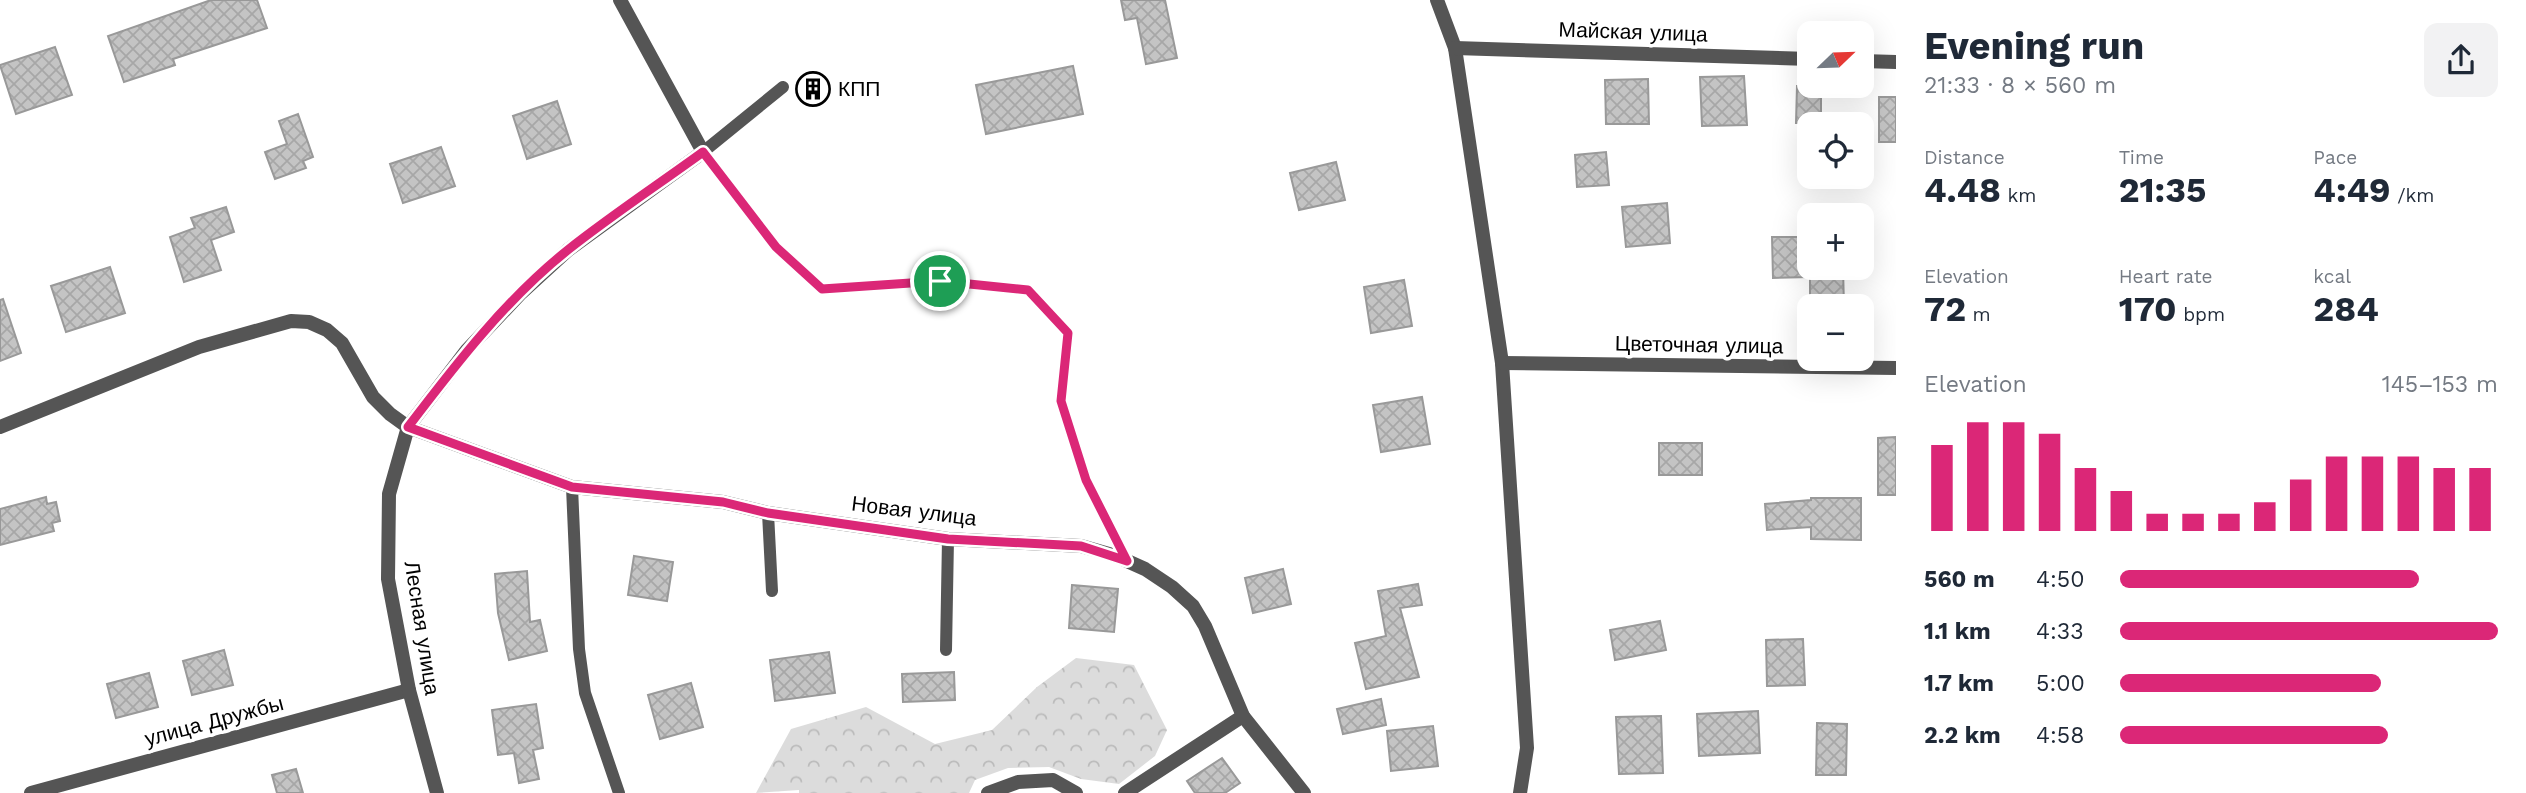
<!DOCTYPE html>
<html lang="en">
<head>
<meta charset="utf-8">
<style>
	:root { --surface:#fff; --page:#f2f2f3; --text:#1f2937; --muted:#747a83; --accent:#db2777 }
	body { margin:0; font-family:"Work Sans",sans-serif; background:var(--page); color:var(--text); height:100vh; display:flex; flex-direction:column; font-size:26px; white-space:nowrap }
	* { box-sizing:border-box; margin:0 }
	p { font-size:23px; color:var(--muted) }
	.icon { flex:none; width:38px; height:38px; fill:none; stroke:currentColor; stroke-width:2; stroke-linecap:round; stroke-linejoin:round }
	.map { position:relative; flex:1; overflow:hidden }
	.side { display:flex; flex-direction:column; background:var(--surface); width:630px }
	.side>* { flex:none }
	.needle { width:46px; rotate:67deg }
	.tools { position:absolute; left:1797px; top:21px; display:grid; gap:14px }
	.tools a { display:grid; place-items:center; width:77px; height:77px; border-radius:14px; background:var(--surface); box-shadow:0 7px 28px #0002; font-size:35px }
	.pin { position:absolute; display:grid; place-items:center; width:60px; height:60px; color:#fff; margin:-30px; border:4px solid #fff; border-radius:50%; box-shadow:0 2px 7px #0007 }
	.round { display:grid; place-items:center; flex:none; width:74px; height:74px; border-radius:14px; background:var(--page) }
	.overview { display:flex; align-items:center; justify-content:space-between; height:119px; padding:0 28px }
	h1 { font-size:38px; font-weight:700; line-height:52px }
	.stats { display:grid; grid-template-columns:repeat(3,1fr); gap:10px; height:119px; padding:7px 28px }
	.stats div { display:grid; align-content:center }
	.stats b { font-size:35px; font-weight:700 }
	.stats small { font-size:19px; font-weight:400 }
	.stats p { font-size:19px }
	.chart { height:196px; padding:14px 28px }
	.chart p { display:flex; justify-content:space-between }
	.chart svg { width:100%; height:126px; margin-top:7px; stroke:var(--accent); stroke-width:6 }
	ul { padding:0 28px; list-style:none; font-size:23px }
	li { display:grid; grid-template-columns:112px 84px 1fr; align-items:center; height:52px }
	li i { height:18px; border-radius:9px; background:var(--accent) }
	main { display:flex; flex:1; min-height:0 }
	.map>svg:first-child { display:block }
	.forest { fill:url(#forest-crowns) }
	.building { fill:url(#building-cross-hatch); stroke:#999; stroke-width:2 }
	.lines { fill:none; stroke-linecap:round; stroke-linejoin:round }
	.path { stroke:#777; stroke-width:4.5; stroke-dasharray:2 3.5; stroke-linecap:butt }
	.lane { stroke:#555; stroke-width:12 }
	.street { stroke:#555; stroke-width:14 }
	.route-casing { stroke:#fff; stroke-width:14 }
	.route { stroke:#db2777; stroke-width:9 }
	.labels { text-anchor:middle; stroke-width:7; stroke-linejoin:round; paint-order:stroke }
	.street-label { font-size:21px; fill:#000; stroke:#fff }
	.poi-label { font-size:21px; fill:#000; stroke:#fff; text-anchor:start }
</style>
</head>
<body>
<main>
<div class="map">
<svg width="1896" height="793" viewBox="0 0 1896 793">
	<defs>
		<pattern id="forest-crowns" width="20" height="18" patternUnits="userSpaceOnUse" patternTransform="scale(1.75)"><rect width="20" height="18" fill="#dcdcdc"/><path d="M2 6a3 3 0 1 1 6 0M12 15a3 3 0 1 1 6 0" fill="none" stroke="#bbb"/></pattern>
		<pattern id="building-cross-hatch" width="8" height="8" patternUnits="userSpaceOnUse" patternTransform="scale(1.75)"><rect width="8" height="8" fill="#c4c4c4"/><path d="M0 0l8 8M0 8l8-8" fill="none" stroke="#a7a7a7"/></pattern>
	</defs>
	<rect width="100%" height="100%" fill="#fff"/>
	<path class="forest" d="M1076,658L1134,665L1167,730L1155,756L1119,784L1081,779L1049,767L1008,768L975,780L969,793H799V790L756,793L791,729L866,707L935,744L992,730L1037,687Z"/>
	<g class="building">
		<path d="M211,0H257L267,28L173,59L175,65L124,82L108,36Z"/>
		<path d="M1121,0H1165L1177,58L1146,64L1137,18L1125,20Z"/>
		<path d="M55,47L72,95L16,114L0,65Z"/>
		<path d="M1073,66L1083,114L986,134L976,85Z"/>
		<path d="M1744,76L1747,125L1702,126L1700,77Z"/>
		<path d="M1648,79L1649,124H1606L1605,80Z"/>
		<path d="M1797,86H1821V123H1796Z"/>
		<rect x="1879" y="97" width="17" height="45"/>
		<path d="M557,101L571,144L527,159L513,116Z"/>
		<path d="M298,114L313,157L303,161L306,168L275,179L265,152L287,144L279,121Z"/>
		<path d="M441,147L455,186L403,203L390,164Z"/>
		<path d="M1606,152L1609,185L1577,187L1575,155Z"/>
		<path d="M1336,162L1345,200L1299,210L1290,173Z"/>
		<path d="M1667,203L1670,243L1626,247L1622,207Z"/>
		<path d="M226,207L234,232L211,240L221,270L184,282L170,237L195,228L191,218Z"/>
		<path d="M1772,237H1808L1810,268H1843L1844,306H1810V269V277L1773,278Z"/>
		<path d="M110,267L125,313L66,332L51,286Z"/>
		<path d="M1404,280L1412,326L1371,333L1364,287Z"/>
		<path d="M3,299L21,353L0,361V300Z"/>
		<path d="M1422,397L1430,444L1381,452L1373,405Z"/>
		<path d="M1896,437V495H1878V438Z"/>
		<rect x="1659" y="443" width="43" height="32"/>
		<path d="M46,497L47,504L56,502L60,521L52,523L54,531L0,545V509Z"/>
		<path d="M1811,498H1861V540L1811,539V527L1767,530L1765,504L1811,500Z"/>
		<path d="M634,556L673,562L667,601L628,595Z"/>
		<path d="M1283,569L1291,604L1253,613L1245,578Z"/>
		<path d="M527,571L530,622L540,620L547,651L509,660L498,613L495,574Z"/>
		<path d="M1418,584L1422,605L1400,608L1419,677L1366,689L1355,643L1386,636L1378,591Z"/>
		<path d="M1072,585L1118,589L1114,632L1069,628Z"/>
		<path d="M1660,621L1666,650L1615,660L1610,630Z"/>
		<path d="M1803,639L1805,685L1767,686L1766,640Z"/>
		<path d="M224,650L233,685L192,695L183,661Z"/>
		<path d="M829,652L835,693L775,701L770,660Z"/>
		<path d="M954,672L955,700L903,702L902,674Z"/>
		<path d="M149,673L158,707L116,718L107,684Z"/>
		<path d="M691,683L703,727L660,739L648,695Z"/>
		<path d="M1381,699L1386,725L1343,734L1337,709Z"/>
		<path d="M536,704L543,748L533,750L539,779L519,783L514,753L498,755L492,710Z"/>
		<path d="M1758,711L1760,753L1699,756L1697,714Z"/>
		<path d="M1661,716L1663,773L1619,774L1616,717Z"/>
		<path d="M1817,723L1847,724L1846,775H1816Z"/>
		<path d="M1433,726L1438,766L1391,771L1387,731Z"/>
		<path d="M1222,758L1240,783L1225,793H1195L1187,781Z"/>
		<path d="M296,769L303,793H277L272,775Z"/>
	</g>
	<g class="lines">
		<path class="path" d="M712,164L776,247L822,289L940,281L1028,290L1068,333L1061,401L1086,480L1116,539"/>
		<g class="lane">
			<path d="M703,152L783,87"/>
			<path d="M572,487L579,649L585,693L619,793"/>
			<path d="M768,513L772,591"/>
			<path d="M946,650L948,539"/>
		</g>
		<g class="street">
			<path d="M1437,0L1455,48L1502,363L1527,748L1520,793"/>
			<path d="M1455,48L1810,59"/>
			<path d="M1862,61L1896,62"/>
			<path d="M1502,363L1896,368"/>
			<path d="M0,427L199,347L291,321L309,322L327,330L342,343L373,397L390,414L408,427L572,487L723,502L768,513L948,539L1081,546L1116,556L1145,569L1172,587L1193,606L1205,626L1243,716L1304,793"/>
			<path d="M31,793L409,690"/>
			<path d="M437,793L409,690L388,579L389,494L408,427L467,350L521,293L568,250L703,152L620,0"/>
			<path d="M988,793L1018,782L1053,780L1076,793"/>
			<path d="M1125,793L1243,716"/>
		</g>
	</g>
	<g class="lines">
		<g class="route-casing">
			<path id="route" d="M703,152L776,247L822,289L940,281L1028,290L1068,333L1061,401L1086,480L1127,561L1081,546L948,539L768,513L723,502L572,487L408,427C456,364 506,299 569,249C612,215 659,184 703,152Z"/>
		</g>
		<use href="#route" class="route"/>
	</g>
	<defs>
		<g id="building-ring" transform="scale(1.75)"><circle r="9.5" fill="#fff" stroke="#000" stroke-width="1.5"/><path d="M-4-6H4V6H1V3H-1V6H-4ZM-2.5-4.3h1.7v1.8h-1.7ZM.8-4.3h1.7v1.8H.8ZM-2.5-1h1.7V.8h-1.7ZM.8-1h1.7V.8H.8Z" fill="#000"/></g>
	</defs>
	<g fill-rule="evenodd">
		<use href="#building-ring" x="813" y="89"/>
	</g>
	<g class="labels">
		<g class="street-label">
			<text transform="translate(1633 32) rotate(2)" y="7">Майская улица</text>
			<text transform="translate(1699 345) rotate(1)" y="7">Цветочная улица</text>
			<text transform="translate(914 511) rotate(7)" y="7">Новая улица</text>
			<text transform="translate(422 628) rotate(81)" y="7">Лесная улица</text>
			<text transform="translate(214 721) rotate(-15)" y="7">улица Дружбы</text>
		</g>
		<g class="poi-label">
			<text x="838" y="96">КПП</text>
		</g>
	</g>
</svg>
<div class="tools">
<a><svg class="needle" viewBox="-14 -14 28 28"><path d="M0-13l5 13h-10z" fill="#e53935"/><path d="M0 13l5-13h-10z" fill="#747a83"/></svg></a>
<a><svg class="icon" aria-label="locate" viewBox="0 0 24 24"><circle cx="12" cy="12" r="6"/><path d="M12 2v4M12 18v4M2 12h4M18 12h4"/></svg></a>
<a>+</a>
<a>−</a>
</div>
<div class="pin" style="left:940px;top:281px;background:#1e9e55"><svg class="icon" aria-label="arrive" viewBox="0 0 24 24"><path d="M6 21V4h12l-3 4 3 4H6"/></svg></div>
</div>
<section class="side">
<div class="overview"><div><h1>Evening run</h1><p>21:33 · 8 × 560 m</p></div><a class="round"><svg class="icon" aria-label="share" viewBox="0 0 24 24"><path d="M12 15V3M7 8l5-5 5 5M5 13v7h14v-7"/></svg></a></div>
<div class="stats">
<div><p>Distance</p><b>4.48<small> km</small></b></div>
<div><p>Time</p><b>21:35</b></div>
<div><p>Pace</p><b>4:49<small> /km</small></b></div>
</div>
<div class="stats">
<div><p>Elevation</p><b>72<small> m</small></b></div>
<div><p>Heart rate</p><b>170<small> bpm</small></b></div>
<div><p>kcal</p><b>284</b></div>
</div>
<div class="chart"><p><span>Elevation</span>145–153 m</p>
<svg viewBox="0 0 160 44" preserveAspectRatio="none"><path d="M5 44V14M15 44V6M25 44V6M35 44V10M45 44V22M55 44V30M65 44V38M75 44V38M85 44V38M95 44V34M105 44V26M115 44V18M125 44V18M135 44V18M145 44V22M155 44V22"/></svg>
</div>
<ul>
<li><b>560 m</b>4:50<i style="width:79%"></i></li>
<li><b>1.1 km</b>4:33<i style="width:100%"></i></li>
<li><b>1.7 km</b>5:00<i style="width:69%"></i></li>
<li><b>2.2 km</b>4:58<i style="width:71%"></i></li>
</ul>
</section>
</main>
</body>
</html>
